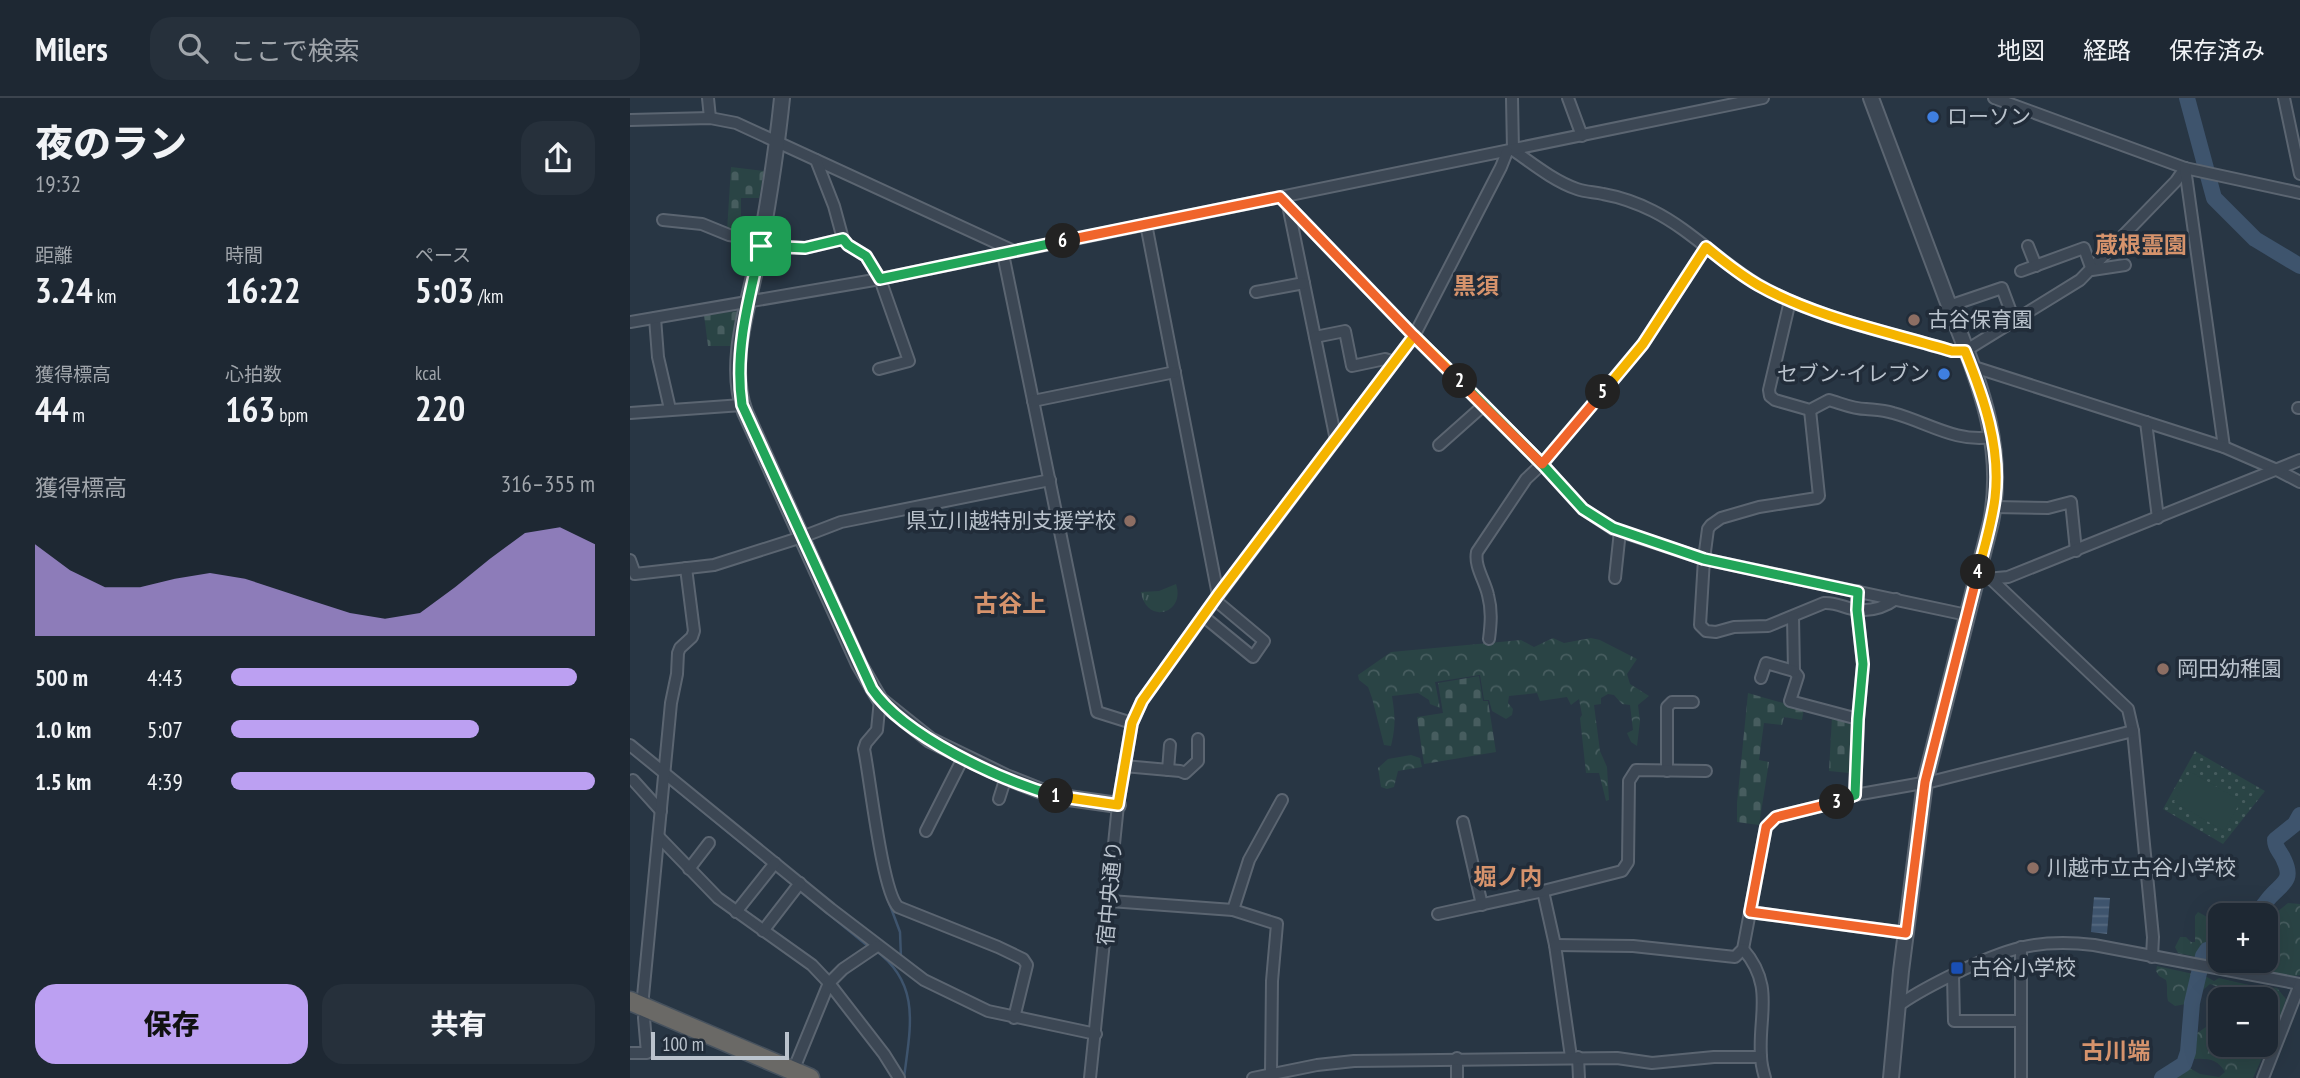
<!DOCTYPE html>
<html lang="ja">
<head>
<meta charset="utf-8">
<style>
	:root { --surface:#1e2833; --page:#26303b; --text:#f1f3f6; --muted:#a1a6ac; --line:#3c444e; --accent:#bca0f2 }
	body { margin:0; font-family:"PT Sans Narrow","Noto Sans JP",sans-serif; background:var(--page); color:var(--text); height:100vh; display:flex; flex-direction:column; font-size:26px; white-space:nowrap }
	* { box-sizing:border-box; margin:0 }
	p { font-size:23px; color:var(--muted) }
	.icon { flex:none; width:38px; height:38px; fill:none; stroke:currentColor; stroke-width:2; stroke-linecap:round; stroke-linejoin:round }
	.map { position:relative; flex:1; overflow:hidden }
	.details { display:flex; flex-direction:column; background:var(--surface); width:630px }
	.details>* { flex:none }
	.controls { position:absolute; left:1578px; top:805px; display:grid; gap:14px }
	.controls a { display:grid; place-items:center; width:70px; height:70px; border-radius:14px; background:var(--surface); box-shadow:0 7px 28px #0002,0 0 0 2px var(--line); font-size:35px }
	.scale { position:absolute; left:21px; bottom:18px; width:138px; box-sizing:border-box; padding-left:7px; border:4px solid #bac3cd; border-top:0; font-size:19px; line-height:24px; white-space:nowrap; color:#bac3cd; -webkit-text-stroke:5px #212c39; paint-order:stroke }
	.pin { position:absolute; display:grid; place-items:center; width:60px; height:60px; color:#fff; margin:-30px; border-radius:14px; box-shadow:0 4px 10px #0006 }
	.km { position:absolute; width:35px; height:35px; margin:-18px; border-radius:50%; background:#222; color:#fff; font-size:19px; line-height:35px; text-align:center }
	.round { display:grid; place-items:center; flex:none; width:74px; height:74px; border-radius:21px; background:var(--page) }
	.overview { display:flex; align-items:center; justify-content:space-between; height:119px; padding:0 35px }
	h1 { font-size:38px; font-weight:800; line-height:52px }
	.figures { display:grid; grid-template-columns:repeat(3,1fr); gap:10px; height:119px; padding:7px 35px }
	.figures div { display:grid; align-content:center }
	.figures b { font-size:35px; font-weight:800 }
	.figures small { font-size:19px; font-weight:400 }
	.figures p { font-size:19px }
	.chart { height:196px; padding:14px 35px }
	.chart p { display:flex; justify-content:space-between }
	.chart svg { width:100%; height:126px; margin-top:7px; fill:var(--accent); opacity:.7 }
	.cta { display:flex; gap:14px; margin-top:auto; padding:14px 35px }
	.cta a { flex:1; height:80px; border-radius:21px; background:var(--accent); color:#111; font-size:28px; font-weight:800; line-height:80px; text-align:center }
	.cta a+a { background:var(--page); color:var(--text) }
	ul { padding:0 35px; list-style:none; font-size:23px }
	li { display:grid; grid-template-columns:112px 84px 1fr; align-items:center; height:52px }
	li i { height:18px; border-radius:9px; background:var(--accent) }
	header { display:flex; align-items:center; gap:42px; box-sizing:border-box; height:98px; padding:0 35px; background:var(--surface); border-bottom:2px solid var(--line) }
	header strong { font-size:33px }
	nav { display:flex; gap:38px; margin-inline-start:auto; font-size:24px }
	.search { width:490px; height:63px; background:var(--page); display:flex; align-items:center; gap:18px; box-sizing:border-box; padding:0 24px; border-radius:21px; color:var(--muted); font-size:26px }
	main { display:flex; flex:1; min-height:0 }
	.map>svg:first-child { display:block }
	.grass { fill:url(#grass-tufts) }
	.forest { fill:url(#forest-crowns) }
	.cemetery { fill:url(#cemetery-stones) }
	.park { fill:url(#park-dots) }
	.garden { fill:#2a4445 }
	.water { fill:url(#water-rules) }
	.lines { fill:none; stroke-linecap:round; stroke-linejoin:round }
	.stream { stroke:#3e546d; stroke-width:2.5 }
	.river { stroke:#3e546d; stroke-width:16 }
	.minor-casing { stroke:#5b6571; stroke-width:14 }
	.tertiary-casing { stroke:#5b6571; stroke-width:18 }
	.trunk-casing { stroke:#47525e; stroke-width:21 }
	.minor { stroke:#3c4754; stroke-width:10 }
	.tertiary { stroke:#3c4754; stroke-width:14 }
	.trunk { stroke:#6a6966; stroke-width:18 }
	.split-1-casing { stroke:#fff; stroke-width:14 }
	.split-2-casing { stroke:#fff; stroke-width:14 }
	.split-3-casing { stroke:#fff; stroke-width:14 }
	.split-4-casing { stroke:#fff; stroke-width:14 }
	.split-5-casing { stroke:#fff; stroke-width:14 }
	.split-6-casing { stroke:#fff; stroke-width:14 }
	.split-7-casing { stroke:#fff; stroke-width:14 }
	.split-1 { stroke:#22a559; stroke-width:9 }
	.split-2 { stroke:#f5b400; stroke-width:9 }
	.split-3 { stroke:#22a559; stroke-width:9 }
	.split-4 { stroke:#f0652b; stroke-width:9 }
	.split-5 { stroke:#f5b400; stroke-width:9 }
	.split-6 { stroke:#f0652b; stroke-width:9 }
	.split-7 { stroke:#22a559; stroke-width:9 }
	.shop-dot { fill:#3f7fe0; stroke:#212c39; stroke-width:2.5 }
	.education-dot { fill:#8d6e63; stroke:#212c39; stroke-width:2.5 }
	.transit-dot { fill:#1a4fb4; stroke:#212c39; stroke-width:2.5 }
	.labels { text-anchor:middle; stroke-width:7; stroke-linejoin:round; paint-order:stroke }
	.poi-label { font-size:21px; fill:#bac3cd; stroke:#212c39; text-anchor:start }
	.street-label { font-size:21px; fill:#bac3cd; stroke:#212c39 }
	.neighbourhood-label { font-size:23px; font-weight:bold; fill:#d6936c; stroke:#212c39 }
	.quarter-label { font-size:24px; font-weight:bold; fill:#d6936c; stroke:#212c39 }
</style>
</head>
<body>
<header>
<strong>Milers</strong>
<div class="search"><svg class="icon" aria-label="search" viewBox="0 0 24 24"><circle cx="10" cy="10" r="6"/><path d="M15 15l6 6"/></svg>ここで検索</div>
<nav><a>地図</a><a>経路</a><a>保存済み</a></nav>
</header>
<main>
<section class="details">
<div class="overview"><div><h1>夜のラン</h1><p>19:32</p></div><a class="round"><svg class="icon" aria-label="share" viewBox="0 0 24 24"><path d="M12 15V3M7 8l5-5 5 5M5 13v7h14v-7"/></svg></a></div>
<div class="figures">
<div><p>距離</p><b>3.24<small> km</small></b></div>
<div><p>時間</p><b>16:22</b></div>
<div><p>ペース</p><b>5:03<small> /km</small></b></div>
</div>
<div class="figures">
<div><p>獲得標高</p><b>44<small> m</small></b></div>
<div><p>心拍数</p><b>163<small> bpm</small></b></div>
<div><p>kcal</p><b>220</b></div>
</div>
<div class="chart"><p><span>獲得標高</span>316–355 m</p>
<svg viewBox="0 0 160 44" preserveAspectRatio="none"><path d="M0 44V12L10 21L20 27L30 27L40 24L50 22L60 24L70 28L80 32L90 36L100 38L110 36L120 27L130 17L140 8L150 6L160 12V44z"/></svg>
</div>
<ul>
<li><b>500 m</b>4:43<i style="width:95%"></i></li>
<li><b>1.0 km</b>5:07<i style="width:68%"></i></li>
<li><b>1.5 km</b>4:39<i style="width:100%"></i></li>
</ul>
<div class="cta"><a>保存</a><a>共有</a></div>
</section>
<div class="map">
<svg width="1670" height="980" viewBox="0 0 1670 980">
	<defs>
		<pattern id="grass-tufts" width="24" height="20" patternUnits="userSpaceOnUse" patternTransform="scale(1.75)"><rect width="24" height="20" fill="#2a4445"/><path d="M3 7l-1-3M5 7V3M7 7l1-3M15 17l-1-3M17 17v-4M19 17l1-3" fill="none" stroke="#475d5f"/></pattern>
		<pattern id="forest-crowns" width="20" height="18" patternUnits="userSpaceOnUse" patternTransform="scale(1.75)"><rect width="20" height="18" fill="#2a4445"/><path d="M2 6a3 3 0 1 1 6 0M12 15a3 3 0 1 1 6 0" fill="none" stroke="#475d5f"/></pattern>
		<pattern id="cemetery-stones" width="16" height="16" patternUnits="userSpaceOnUse" patternTransform="scale(1.75)"><rect width="16" height="16" fill="#2a4445"/><path d="M2 7V4a2 2 0 0 1 4 0v3zM10 15v-3a2 2 0 0 1 4 0v3z" fill="#475d5f"/></pattern>
		<pattern id="park-dots" width="8" height="8" patternUnits="userSpaceOnUse" patternTransform="scale(1.75)"><rect width="8" height="8" fill="#2a4445"/><path d="M2 2h.1M6 6h.1" fill="none" stroke="#475d5f" stroke-width="1.8" stroke-linecap="round"/></pattern>
		<pattern id="water-rules" width="6" height="5" patternUnits="userSpaceOnUse" patternTransform="scale(1.75)"><rect width="6" height="5" fill="#3e546d"/><path d="M0 2.5h6" fill="none" stroke="#586b81"/></pattern>
	</defs>
	<rect width="100%" height="100%" fill="#283644"/>
	<path class="grass" d="M546,486C556,516 516,527 511,494L529,493Z"/>
	<g class="forest">
		<path d="M923,540L934,545L961,540L970,542L1007,561L997,576L1000,586L1019,598L1008,607L1010,623L1007,648L1001,644L997,635L1003,632L1000,607L992,606L984,597L978,596L971,600V606L964,607L970,653L977,669L979,702L976,703L969,675H956L950,620L952,617L949,601L941,607L937,599L910,603L907,595L879,598L878,605L883,611L882,617L876,621L862,613L859,602H854L850,577L805,584L810,610L800,606L799,602L788,595L762,598C765,618 766,627 761,648L754,647L742,600L738,589L729,582L728,577L761,554L891,542L904,549Z"/>
		<path d="M781,657L790,660L792,669L768,673L764,689L757,691L751,689L748,670L758,661Z"/>
		<path d="M1658,805L1670,806V877L1660,879L1548,855L1545,849L1550,839H1556L1561,844H1565V818L1568,814L1579,820L1585,829L1582,833L1591,842V863H1636V823Z"/>
		<path d="M1527,868L1577,879L1584,883L1589,880L1623,888L1647,890L1656,901L1650,920L1623,980H1537L1535,974L1540,965L1549,964L1570,976L1589,979L1595,974C1588,961 1577,960 1563,961L1560,951L1561,939L1576,929L1580,922H1591V947H1636V901H1593L1588,889L1580,886L1569,895L1567,904L1545,908L1538,903C1536,895 1538,890 1536,882L1529,878L1526,873Z"/>
	</g>
	<g class="cemetery">
		<path d="M101,69L134,73L129,100H111V120L116,121V129L123,130L122,139L97,133Z"/>
		<path d="M107,213L101,248H78L74,217Z"/>
		<path d="M849,578L853,603H858L866,654L794,666L787,619L813,615L808,585Z"/>
		<path d="M1118,595L1174,611L1172,622L1154,619L1152,627L1134,625L1129,662L1139,664L1129,727L1107,724V705Z"/>
		<path d="M1202,619L1223,624L1222,686H1219V675L1199,673Z"/>
	</g>
	<path class="park" d="M1565,653L1635,693L1593,746L1533,711Z"/>
	<path class="garden" d="M1561,674L1611,703L1594,733L1544,704Z"/>
	<path class="water" d="M1464,799L1480,800L1477,836L1461,834Z"/>
	<g class="lines">
		<g class="stream">
			<path d="M0,654L25,674"/>
			<path d="M38,685L138,767"/>
			<path d="M144,771L163,787"/>
			<path d="M168,791L239,849"/>
			<path d="M258,802L270,834L271,860"/>
			<path d="M245,852C292,886 280,930 274,980"/>
		</g>
		<g class="river">
			<path d="M1557,0L1584,100L1625,141L1670,168"/>
			<path d="M1626,817C1631,811 1635,805 1640,799C1652,785 1664,783 1654,762C1651,754 1645,751 1645,742L1665,726L1670,717"/>
			<path d="M1532,980L1554,966L1558,954L1562,905L1573,858L1577,852L1591,850"/>
		</g>
		<g class="minor-casing">
			<g id="minor">
				<path d="M78,0L80,20"/>
				<path d="M882,0L883,52C903,66 924,83 947,91C955,94 964,94 973,96C990,99 1007,105 1023,113C1061,132 1090,164 1127,186C1182,219 1260,235 1322,253H1335L1450,182L1546,83L1555,70"/>
				<path d="M938,0L952,38"/>
				<path d="M1364,0L1555,70L1670,95"/>
				<path d="M1654,0L1670,76"/>
				<path d="M0,22L80,20L106,25L384,153"/>
				<path d="M186,62L204,108L213,141L218,147L236,158L250,181L279,263L249,271"/>
				<path d="M1555,70L1594,349"/>
				<path d="M650,99L784,238L912,366L953,411L983,431L1074,461L1337,517"/>
				<path d="M658,107L706,342"/>
				<path d="M33,122L72,126L99,137L131,142"/>
				<path d="M516,126L588,497"/>
				<path d="M131,148L175,150L213,141"/>
				<path d="M1398,148L1406,168"/>
				<path d="M373,156L467,614L502,625"/>
				<path d="M1391,173L1454,150L1462,172L1495,167"/>
				<path d="M626,194L674,185"/>
				<path d="M1160,203L1139,292L1140,298L1145,302L1180,312L1199,302C1210,305 1223,311 1236,311C1246,312 1253,312 1263,315C1297,324 1326,345 1362,339"/>
				<path d="M1319,208L1372,190L1384,222"/>
				<path d="M25,220L28,259L40,311"/>
				<path d="M0,224L250,181L1133,0"/>
				<path d="M685,239L715,233L722,268L755,261L764,264"/>
				<path d="M1341,268L1594,349L1647,372L1670,384"/>
				<path d="M403,303L545,274"/>
				<path d="M1668,310H1670"/>
				<path d="M1180,312L1189,398L1187,400L1129,409L1091,420L1081,427L1078,431L1074,461L1070,527L1076,533L1086,534L1104,529L1138,528L1194,505C1207,504 1216,511 1228,512C1241,513 1255,509 1266,501"/>
				<path d="M0,315L112,307"/>
				<path d="M1516,324L1528,420"/>
				<path d="M809,347L854,307"/>
				<path d="M1364,409L1418,410L1441,404L1446,453"/>
				<path d="M0,462L5,476L84,467L172,439L211,424L420,382"/>
				<path d="M985,480L990,433"/>
				<path d="M1356,481L1378,479L1670,362"/>
				<path d="M1362,482L1498,611L1503,633L1523,839L1522,859"/>
				<path d="M573,518L623,559L634,543L585,502"/>
				<path d="M1163,519L1164,573L1168,578L1160,603L1228,621L1225,697"/>
				<path d="M859,541C861,525 862,512 858,497C855,483 844,468 847,454L896,381L912,366L1013,246L1076,149"/>
				<path d="M1131,580L1136,565L1164,573"/>
				<path d="M250,602L247,632L236,645L234,651C240,680 252,793 268,809L368,849L393,861L397,867L384,920"/>
				<path d="M1228,621L1233,567L1227,512L1228,493"/>
				<path d="M0,647L201,811L294,882L358,913L466,936"/>
				<path d="M494,668L550,673L555,675L568,663V641"/>
				<path d="M538,672L540,647"/>
				<path d="M1037,673V609L1042,604H1063"/>
				<path d="M3,682L31,713"/>
				<path d="M369,701L376,679"/>
				<path d="M833,724L852,807"/>
				<path d="M296,733L333,660"/>
				<path d="M29,739L88,800L182,867L199,885L254,956L269,980"/>
				<path d="M59,771L79,745"/>
				<path d="M913,793L925,847L941,959"/>
				<path d="M480,803L603,812L647,826L642,883L641,975"/>
				<path d="M603,812L619,762L652,702"/>
				<path d="M106,814L145,765"/>
				<path d="M1120,814L1136,729L1146,719L1212,703L1225,697L1304,683L1503,633"/>
				<path d="M808,816L913,793L992,773L998,764L999,683L1006,672L1076,673"/>
				<path d="M133,833L170,785"/>
				<path d="M925,847L1003,848L1105,859L1113,851L1120,814L1276,835"/>
				<path d="M1391,849V980"/>
				<path d="M1113,851C1145,888 1128,917 1131,958C1131,965 1133,973 1135,980"/>
				<path d="M1323,877L1324,923H1391"/>
				<path d="M1268,908C1285,895 1304,886 1324,876C1375,851 1406,840 1464,847L1670,886"/>
				<path d="M12,909L41,605L47,576L48,555L50,550L62,539L64,533L56,470"/>
				<path d="M0,955H17L14,920"/>
				<path d="M948,959L949,980"/>
				<path d="M827,960V980"/>
				<path d="M163,973L199,885L213,871L247,848"/>
				<path d="M460,980L488,707L502,625L512,603L585,502L784,238L871,69L877,54"/>
				<path d="M623,980L687,967L724,963L987,960L1022,965L1084,959H1131"/>
				<path d="M1633,980L1670,886"/>
			</g>
		</g>
		<g class="tertiary-casing">
			<g id="tertiary">
				<path d="M152,0C147,50 139,100 130,150C121,200 96,264 115,314L229,566L250,602L300,642L376,679L424,698L488,707"/>
				<path d="M1241,0C1264,62 1288,124 1311,186C1340,266 1378,336 1361,424L1295,684L1271,873L1261,980"/>
			</g>
		</g>
		<g class="trunk-casing">
			<path id="trunk" d="M0,903L180,980"/>
		</g>
		<use href="#minor" class="minor"/>
		<use href="#tertiary" class="tertiary"/>
		<use href="#trunk" class="trunk"/>
	</g>
	<g class="lines">
		<g class="split-1-casing">
			<path id="split-1" d="M131,148C119,200 104,253 112,307L242,591C275,639 370,682 426,698"/>
		</g>
		<g class="split-2-casing">
			<path id="split-2" d="M426,698L488,707L502,625L512,603L588,497L784,238L830,283"/>
		</g>
		<g class="split-3-casing">
			<path id="split-3" d="M830,283L912,366L953,411L983,430L1074,461L1228,494L1227,512L1233,566L1228,621L1225,697L1207,704"/>
		</g>
		<g class="split-4-casing">
			<path id="split-4" d="M1207,704L1146,719L1136,729L1120,814L1276,835L1295,684L1348,474"/>
		</g>
		<g class="split-5-casing">
			<path id="split-5" d="M973,294L1013,246L1076,149C1093,163 1109,176 1128,187C1186,220 1259,234 1322,253H1335C1354,300 1371,349 1365,400C1362,425 1354,450 1348,474"/>
		</g>
		<g class="split-6-casing">
			<path id="split-6" d="M433,143L650,99L784,238L912,366L973,294"/>
		</g>
		<g class="split-7-casing">
			<path id="split-7" d="M131,148L175,150L213,141L218,147L236,158L250,181L433,143"/>
		</g>
		<use href="#split-1" class="split-1"/>
		<use href="#split-2" class="split-2"/>
		<use href="#split-3" class="split-3"/>
		<use href="#split-4" class="split-4"/>
		<use href="#split-5" class="split-5"/>
		<use href="#split-6" class="split-6"/>
		<use href="#split-7" class="split-7"/>
	</g>
	<g class="shop-dot">
		<circle cx="1303" cy="19" r="7"/>
		<circle cx="1314" cy="276" r="7"/>
	</g>
	<g class="education-dot">
		<circle cx="1284" cy="222" r="7"/>
		<circle cx="500" cy="423" r="7"/>
		<circle cx="1533" cy="571" r="7"/>
		<circle cx="1403" cy="770" r="7"/>
	</g>
	<rect class="transit-dot" x="1320" y="863" width="14" height="14" rx="3.5"/>
	<g class="labels">
		<g class="poi-label">
			<text x="1317" y="26">ローソン</text>
			<text x="1298" y="229">古谷保育園</text>
			<text x="1300" y="283" text-anchor="end">セブン-イレブン</text>
			<text x="486" y="430" text-anchor="end">県立川越特別支援学校</text>
			<text x="1547" y="578">岡田幼稚園</text>
			<text x="1417" y="777">川越市立古谷小学校</text>
			<text x="1341" y="877">古谷小学校</text>
		</g>
		<g class="street-label">
			<text transform="translate(480 795) rotate(-85)" y="7">宿中央通り</text>
		</g>
		<g class="neighbourhood-label">
			<text x="1511" y="155">蔵根霊園</text>
			<text x="846" y="196">黒須</text>
			<text x="878" y="787">堀ノ内</text>
			<text x="1486" y="961">古川端</text>
		</g>
		<g class="quarter-label">
			<text x="380" y="514">古谷上</text>
		</g>
	</g>
</svg>
<div class="controls">
<a>+</a>
<a>−</a>
</div>
<div class="scale">100 m</div>
<div class="pin" style="left:131px;top:148px;background:#1e9e55"><svg class="icon" aria-label="arrive" viewBox="0 0 24 24"><path d="M6 21V4h12l-3 4 3 4H6"/></svg></div>
<b class="km" style="left:426px;top:698px">1</b>
<b class="km" style="left:830px;top:283px">2</b>
<b class="km" style="left:1207px;top:704px">3</b>
<b class="km" style="left:1348px;top:474px">4</b>
<b class="km" style="left:973px;top:294px">5</b>
<b class="km" style="left:433px;top:143px">6</b>
</div>
</main>
</body>
</html>
